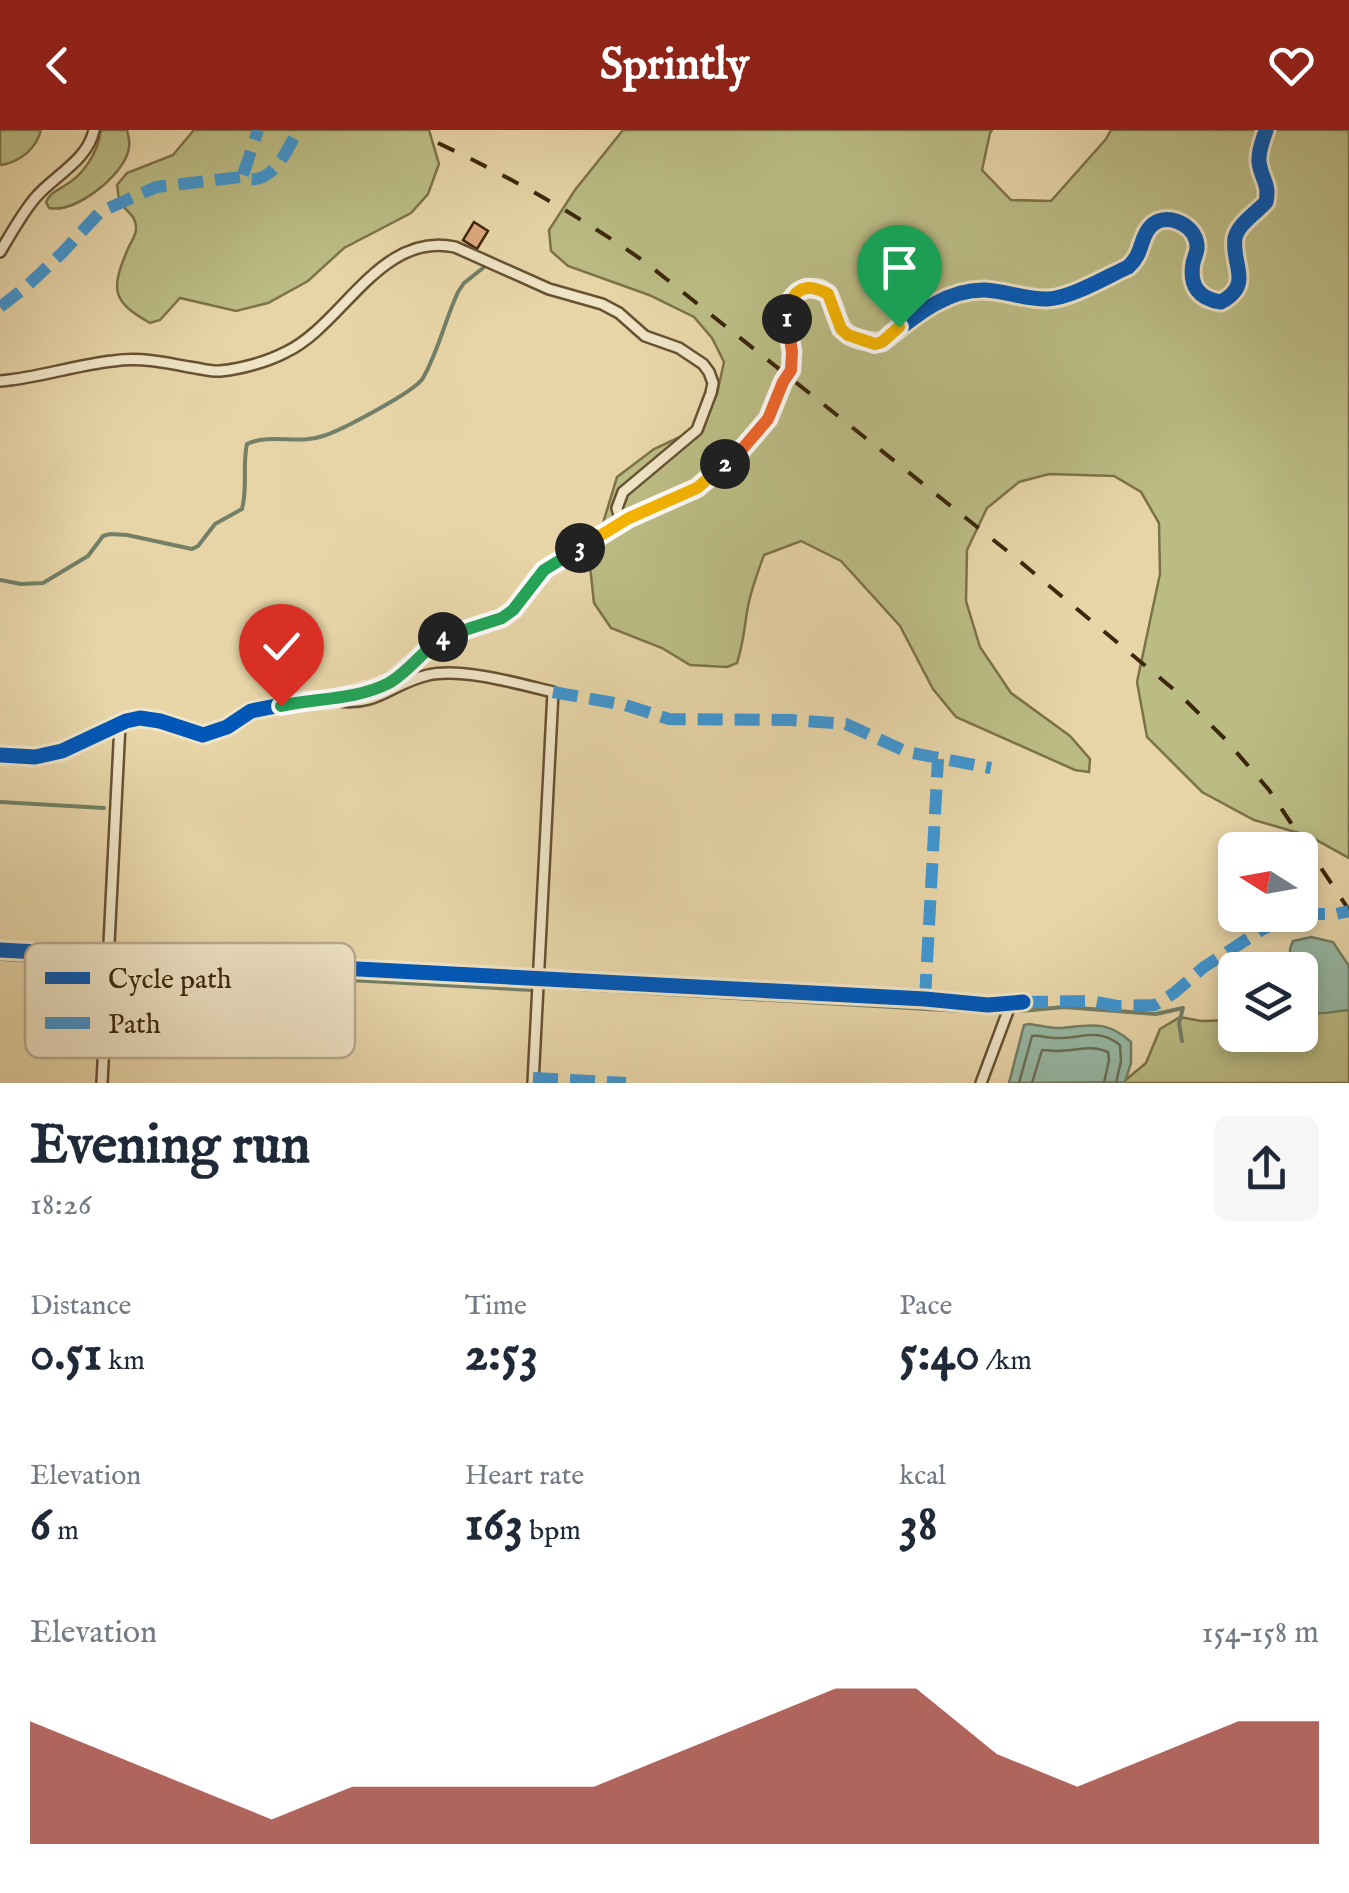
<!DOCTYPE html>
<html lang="en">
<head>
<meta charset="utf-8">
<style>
	:root { --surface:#fff; --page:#f6f6f7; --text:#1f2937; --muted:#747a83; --accent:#8f2418 }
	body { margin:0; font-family:"IM FELL English",serif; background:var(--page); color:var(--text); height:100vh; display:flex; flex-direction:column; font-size:38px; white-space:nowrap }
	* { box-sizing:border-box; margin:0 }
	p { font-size:32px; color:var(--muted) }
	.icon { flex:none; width:55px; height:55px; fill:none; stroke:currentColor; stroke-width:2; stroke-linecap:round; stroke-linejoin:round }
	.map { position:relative; height:953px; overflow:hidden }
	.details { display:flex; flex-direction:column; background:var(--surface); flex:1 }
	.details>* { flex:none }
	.needle { width:65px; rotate:281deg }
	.fabs { position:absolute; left:1218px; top:702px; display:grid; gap:20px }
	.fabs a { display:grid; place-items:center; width:100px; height:100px; border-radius:15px; background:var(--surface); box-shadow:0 5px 15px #0003; font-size:50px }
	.pin { position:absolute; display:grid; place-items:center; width:85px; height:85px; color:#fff; margin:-102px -42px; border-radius:50% 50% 50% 0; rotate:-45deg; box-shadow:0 0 10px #0007 }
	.pin .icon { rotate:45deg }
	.km { position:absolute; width:50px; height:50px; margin:-25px; border-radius:50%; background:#222; color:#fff; font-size:28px; line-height:50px; text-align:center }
	.round { display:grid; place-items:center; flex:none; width:105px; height:105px; border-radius:15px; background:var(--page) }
	.summary { display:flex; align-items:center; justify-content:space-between; height:170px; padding:0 30px }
	h1 { font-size:55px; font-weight:800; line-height:75px }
	.metrics { display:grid; grid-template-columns:repeat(3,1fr); gap:15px; height:170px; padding:10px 30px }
	.metrics div { display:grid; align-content:center }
	.metrics b { font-size:50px; font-weight:800 }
	.metrics small { font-size:28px; font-weight:400 }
	.metrics p { font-size:28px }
	.chart { height:280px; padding:20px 30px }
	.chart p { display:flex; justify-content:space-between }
	.chart svg { width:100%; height:180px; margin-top:10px; fill:var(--accent); opacity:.7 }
	header { display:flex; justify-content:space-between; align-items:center; height:130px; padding:0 30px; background:var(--accent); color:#fff; font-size:45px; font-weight:800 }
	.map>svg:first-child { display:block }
	.green { fill:#bbbc84; stroke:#7c7248; stroke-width:2.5 }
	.water { fill:#97b9a5; stroke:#737f67; stroke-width:2.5 }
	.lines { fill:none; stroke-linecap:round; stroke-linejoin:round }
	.shore { stroke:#6a7058; stroke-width:2.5 }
	.stream { stroke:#737f67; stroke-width:4 }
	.building { fill:#dfa87f; stroke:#3c270b; stroke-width:2.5 }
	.minor-casing { stroke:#675232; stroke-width:14 }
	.minor { stroke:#efe4c6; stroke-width:9 }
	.rail { stroke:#3c270b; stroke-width:4; stroke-dasharray:18 18; stroke-linecap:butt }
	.minor-bridge-casing { stroke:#675232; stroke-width:14; stroke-linecap:butt }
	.minor-bridge { stroke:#efe4c6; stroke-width:9 }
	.quiet { stroke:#3f96d2; stroke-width:12; stroke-dasharray:25 12; stroke-linecap:butt }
	.cycleway-casing { stroke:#efe4c6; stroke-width:21 }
	.cycleway { stroke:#0057b8; stroke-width:15 }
	.split-1-casing { stroke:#fff; stroke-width:20 }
	.split-2-casing { stroke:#fff; stroke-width:20 }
	.split-3-casing { stroke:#fff; stroke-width:20 }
	.split-4-casing { stroke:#fff; stroke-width:20 }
	.split-5-casing { stroke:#fff; stroke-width:20 }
	.split-1 { stroke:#f5b400; stroke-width:12 }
	.split-2 { stroke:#f0652b; stroke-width:12 }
	.split-3 { stroke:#f5b400; stroke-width:12 }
	.split-4 { stroke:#22a559; stroke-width:12 }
	.split-5 { stroke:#22a559; stroke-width:12 }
	.key { fill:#efe4c6; stroke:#b9ab8e; stroke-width:2.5 }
	.key-label { font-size:28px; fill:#3c270b }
</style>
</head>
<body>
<header><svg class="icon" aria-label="back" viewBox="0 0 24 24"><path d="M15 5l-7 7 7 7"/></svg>Sprintly<svg class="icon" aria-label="heart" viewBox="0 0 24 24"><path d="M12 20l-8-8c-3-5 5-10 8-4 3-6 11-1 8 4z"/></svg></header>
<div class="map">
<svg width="1349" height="953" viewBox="0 0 1349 953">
	<rect width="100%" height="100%" fill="#e7d5a8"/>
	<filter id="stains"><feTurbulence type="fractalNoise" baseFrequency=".002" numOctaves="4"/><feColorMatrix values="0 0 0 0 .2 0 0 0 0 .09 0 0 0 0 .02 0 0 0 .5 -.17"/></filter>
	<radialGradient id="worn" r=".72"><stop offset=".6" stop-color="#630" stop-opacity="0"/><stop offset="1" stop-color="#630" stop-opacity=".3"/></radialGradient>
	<g class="green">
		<path d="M0,0H41C36,19 21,31 2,35L0,34Z"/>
		<path d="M101,0H127C129,8 131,16 127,25C118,49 75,83 49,78L46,72C51,62 55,62 64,56C84,45 98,22 101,0Z"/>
		<path d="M194,0H429L439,34L428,64L411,83L344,118L308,151L268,173L236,181L180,168L160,190L150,193C113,172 110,161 127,121C130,113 136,106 136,99C137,85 125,82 120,71C118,68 118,59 117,55L127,43L173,25Z"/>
		<path d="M623,0H992L990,3L982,40L1011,70L1051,71L1106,9L1111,0H1349V728L1309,706L1254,690L1202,662L1147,607L1137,552L1160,444L1159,393L1141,362L1114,346L1049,344L1019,352L987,378L967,420L966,471L980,517L1011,563L1070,606L1090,629L1089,642L1075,640L956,587L933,559L900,496L841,431L801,411L764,425C757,444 750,462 747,482C744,501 743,515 737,533L727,537L690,535L662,518L611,498L594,473L590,436L617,347L654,319L699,298L717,264L724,232L712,208L694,187L649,165L568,136L551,121L549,100L575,60Z"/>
		<path d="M1349,876V953H1122L1146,933L1160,899L1180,887L1201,891L1235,890V905H1300V885L1326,878Z"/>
	</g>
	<g class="water">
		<path d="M1311,807L1333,812L1349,836V880C1332,881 1312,889 1300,876V840H1291L1290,819L1293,811Z"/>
		<path d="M1029,894C1039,895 1051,899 1062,898C1091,895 1107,890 1131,912V933L1125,952L1009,953L1024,895Z"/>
	</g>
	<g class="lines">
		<g class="shore">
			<path d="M1019,953L1032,906C1040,905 1048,908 1056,908C1081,909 1097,897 1120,915L1121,931L1116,953"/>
			<path d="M1032,953L1042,920C1047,920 1053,921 1058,921C1076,921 1090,914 1108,922L1109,930L1104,953"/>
		</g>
		<g class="stream">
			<path d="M0,450L21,454L43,453L88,426L103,406L110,404L127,405L192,419L198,416L215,394L242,379C248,357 242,336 247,314C271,303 298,315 323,306C340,301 416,261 423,248C438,222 445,190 458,162L464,153L483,138"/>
			<path d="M0,672L104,678"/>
			<path d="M0,829L103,835"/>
			<path d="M112,837L532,860"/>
			<path d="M544,857L997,883"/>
			<path d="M1021,881L1064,877L1156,884L1183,878L1179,893L1182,911"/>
		</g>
	</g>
	<path class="building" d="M474,92L488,101L477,119L463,110Z"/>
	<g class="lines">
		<g class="minor-casing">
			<g id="minor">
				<path d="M0,122C11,104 22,83 36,67C54,46 88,30 94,0"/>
				<path d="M791,240C795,217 776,179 798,162C808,154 818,158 828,164C838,182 835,202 858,209C867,211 873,213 882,212C912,189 944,159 985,160C1006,161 1027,170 1048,169C1071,168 1106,147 1128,137C1144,123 1139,108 1151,96C1165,82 1191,93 1196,110C1199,120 1195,124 1193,133C1189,156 1199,169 1221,172C1254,154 1231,135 1235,108C1238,94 1256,83 1266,72C1270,53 1261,49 1259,32C1258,21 1263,10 1266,0"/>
				<path d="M0,251C38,248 75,235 113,231C139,227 164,232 189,237C199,238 210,242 220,241C241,239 267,232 286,222C343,195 380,101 455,117L549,159L602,174L619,183L645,206L679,218L703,234L709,242L713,253L711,263L697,300L623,362L617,378L621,393"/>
				<path d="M338,571C379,576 392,553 428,545C461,537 519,554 553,562L533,953"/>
				<path d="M0,625L35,627L62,621L126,591L140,588L160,591L203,605L227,597L251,581L306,570H330L375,558L391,551L441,508L467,498L491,493L513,480L544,440L629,388L697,358L744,317L768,289L783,252"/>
				<path d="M0,820L925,869L988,875L1023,872"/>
				<path d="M102,953L120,594"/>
				<path d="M981,953L1011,873"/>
			</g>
		</g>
		<use href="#minor" class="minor"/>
		<path class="rail" d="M438,13C512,48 578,85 645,132L1011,424L1178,563L1225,609L1269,660L1349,780"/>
		<g class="minor-bridge-casing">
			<path id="minor-bridge" d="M783,252L791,240"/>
		</g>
		<use href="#minor-bridge" class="minor-bridge"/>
		<g class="quiet">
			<path d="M243,45L258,0"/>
			<path d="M0,177L27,156L62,123L100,82L156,57L241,47C271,59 286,22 298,0"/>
			<path d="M553,562L625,575L669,589L791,590L846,594L907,622L991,638"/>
			<path d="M1300,784H1336L1349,781"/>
			<path d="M925,869L938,629"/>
			<path d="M1023,872L1091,871L1117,876L1155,875L1174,863L1204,837L1263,799L1297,785"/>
			<path d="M533,948L626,953"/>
		</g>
		<g class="cycleway-casing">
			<g id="cycleway">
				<path d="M0,625L35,627L62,621L126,591L140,588L160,591L203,605L227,597L251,581L306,570H330L375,558L391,551L441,508L502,488L513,480L544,440L629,388L697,358L744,317L768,289L783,252L791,240L792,222L787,193L790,171L795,165L806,158L820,159L828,164C838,182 835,202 858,209C867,211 873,213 882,212C912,189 944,159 985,160C1006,161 1027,170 1048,169C1071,168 1106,147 1128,137C1144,123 1139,108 1151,96C1165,82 1191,93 1196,110C1199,120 1195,124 1193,133C1189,156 1199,169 1221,172C1254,154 1231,135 1235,108C1238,94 1256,83 1266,72C1270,53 1261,49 1259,32C1258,21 1263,10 1266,0"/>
				<path d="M0,820L925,869L988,875L1023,872"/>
			</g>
		</g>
		<use href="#cycleway" class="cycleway"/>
	</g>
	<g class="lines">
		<g class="split-1-casing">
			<path id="split-1" d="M787,189C789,162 803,150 828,164L841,199L848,205L875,214L882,212L899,197"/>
		</g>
		<g class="split-2-casing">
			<path id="split-2" d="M725,334L744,317L768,289L783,252L791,240L792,222L787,189"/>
		</g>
		<g class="split-3-casing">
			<path id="split-3" d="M580,418L629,388L697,358L725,334"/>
		</g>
		<g class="split-4-casing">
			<path id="split-4" d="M443,507L502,488L513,480L544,440L580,418"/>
		</g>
		<g class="split-5-casing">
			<path id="split-5" d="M281,576C316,568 356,570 389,553C410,541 423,520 443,507"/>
		</g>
		<use href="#split-1" class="split-1"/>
		<use href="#split-2" class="split-2"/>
		<use href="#split-3" class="split-3"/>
		<use href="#split-4" class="split-4"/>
		<use href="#split-5" class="split-5"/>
	</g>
	<rect x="25" y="813" width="330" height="115" rx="15" class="key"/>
	<rect x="45" y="842" width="45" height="12" fill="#0057b8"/>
	<rect x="45" y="887" width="45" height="12" fill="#3f96d2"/>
	<g class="key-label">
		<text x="108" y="858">Cycle path</text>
		<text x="108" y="903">Path</text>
	</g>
	<rect width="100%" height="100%" filter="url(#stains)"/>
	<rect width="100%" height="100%" fill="url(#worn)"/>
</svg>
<div class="fabs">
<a><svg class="needle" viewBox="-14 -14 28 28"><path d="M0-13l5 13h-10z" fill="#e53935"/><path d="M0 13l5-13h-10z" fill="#747a83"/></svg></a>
<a><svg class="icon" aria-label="layers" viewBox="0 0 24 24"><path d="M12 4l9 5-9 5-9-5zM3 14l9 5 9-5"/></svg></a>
</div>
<div class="pin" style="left:899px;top:197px;background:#1e9e55"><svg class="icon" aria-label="arrive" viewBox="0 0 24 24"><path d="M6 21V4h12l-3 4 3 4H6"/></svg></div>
<div class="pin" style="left:281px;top:576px;background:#d93025"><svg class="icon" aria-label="check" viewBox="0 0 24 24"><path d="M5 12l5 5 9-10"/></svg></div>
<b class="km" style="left:787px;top:189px">1</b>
<b class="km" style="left:725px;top:334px">2</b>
<b class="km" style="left:580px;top:418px">3</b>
<b class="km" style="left:443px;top:507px">4</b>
</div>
<section class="details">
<div class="summary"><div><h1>Evening run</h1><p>18:26</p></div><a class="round"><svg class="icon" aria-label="share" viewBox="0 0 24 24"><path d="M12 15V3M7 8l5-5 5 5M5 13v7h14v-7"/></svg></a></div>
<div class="metrics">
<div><p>Distance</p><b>0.51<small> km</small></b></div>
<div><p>Time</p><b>2:53</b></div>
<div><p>Pace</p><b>5:40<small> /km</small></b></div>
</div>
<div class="metrics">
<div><p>Elevation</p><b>6<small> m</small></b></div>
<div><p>Heart rate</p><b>163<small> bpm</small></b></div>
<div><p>kcal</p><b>38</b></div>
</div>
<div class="chart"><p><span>Elevation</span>154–158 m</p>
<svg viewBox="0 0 160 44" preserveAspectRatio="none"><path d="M0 44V14L10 22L20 30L30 38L40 30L50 30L60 30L70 30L80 22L90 14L100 6L110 6L120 22L130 30L140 22L150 14L160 14V44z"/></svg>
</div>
</section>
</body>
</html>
